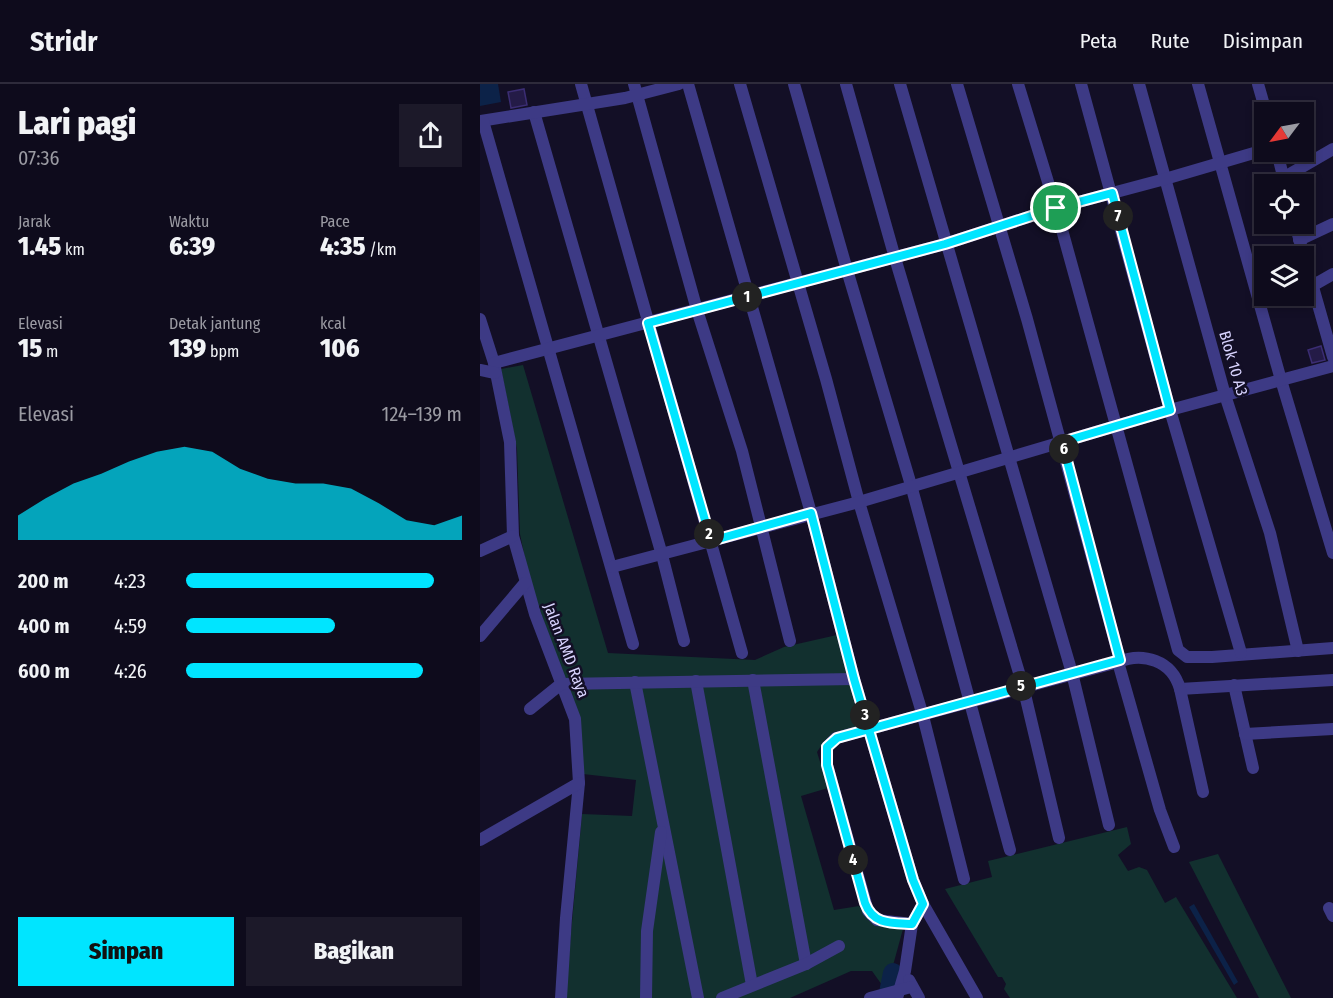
<!DOCTYPE html>
<html lang="id">
<head>
<meta charset="utf-8">
<style>
	:root { --surface:#0e0b1c; --page:#1c1929; --text:#f1f3f6; --muted:#9b9ba3; --line:#2e2b3b; --accent:#00e5ff }
	body { margin:0; font-family:"Fira Sans Condensed",sans-serif; background:var(--page); color:var(--text); height:100vh; display:flex; flex-direction:column; font-size:22px; white-space:nowrap }
	* { box-sizing:border-box; margin:0 }
	p { font-size:20px; color:var(--muted) }
	.icon { flex:none; width:33px; height:33px; fill:none; stroke:currentColor; stroke-width:2; stroke-linecap:round; stroke-linejoin:round }
	.map { position:relative; flex:1; overflow:hidden }
	.sheet { display:flex; flex-direction:column; background:var(--surface); width:480px }
	.sheet>* { flex:none }
	.needle { width:39px; rotate:238deg }
	.buttons { position:absolute; left:774px; top:18px; display:grid; gap:12px }
	.buttons a { display:grid; place-items:center; width:60px; height:60px; border-radius:0px; background:var(--surface); box-shadow:0 3px 9px #0003,0 0 0 2px var(--line); font-size:30px }
	.pin { position:absolute; display:grid; place-items:center; width:51px; height:51px; color:#fff; margin:-26px; border:3px solid #fff; border-radius:50%; box-shadow:0 2px 6px #0007 }
	.km { position:absolute; width:30px; height:30px; margin:-15px; border-radius:50%; background:#222; color:#fff; font-size:16px; line-height:30px; text-align:center }
	.round { display:grid; place-items:center; flex:none; width:63px; height:63px; border-radius:0px; background:var(--page) }
	.summary { display:flex; align-items:center; justify-content:space-between; height:102px; padding:0 18px }
	h1 { font-size:33px; font-weight:800; line-height:45px }
	.stats { display:grid; grid-template-columns:repeat(3,1fr); gap:9px; height:102px; padding:6px 18px }
	.stats div { display:grid; align-content:center }
	.stats b { font-size:26px; font-weight:800 }
	.stats small { font-size:16px; font-weight:400 }
	.stats p { font-size:16px }
	.chart { height:168px; padding:12px 18px }
	.chart p { display:flex; justify-content:space-between }
	.chart svg { width:100%; height:108px; margin-top:6px; fill:var(--accent); opacity:.7 }
	.cta { display:flex; gap:12px; margin-top:auto; padding:12px 18px }
	.cta a { flex:1; height:69px; border-radius:0px; background:var(--accent); color:#111; font-size:24px; font-weight:800; line-height:69px; text-align:center }
	.cta a+a { background:var(--page); color:var(--text) }
	ul { padding:0 18px; list-style:none; font-size:20px }
	li { display:grid; grid-template-columns:96px 72px 1fr; align-items:center; height:45px }
	li i { height:15px; border-radius:8px; background:var(--accent) }
	header { display:flex; align-items:center; gap:36px; box-sizing:border-box; height:84px; padding:0 30px; background:var(--surface); border-bottom:2px solid var(--line) }
	header strong { font-size:28px }
	nav { display:flex; gap:33px; margin-inline-start:auto; font-size:21px }
	main { display:flex; flex:1; min-height:0 }
	.map>svg:first-child { display:block }
	.green { fill:#12302f }
	.water { fill:#0c2248 }
	.lines { fill:none; stroke-linecap:round; stroke-linejoin:round }
	.river { stroke:#0c2248; stroke-width:20 }
	.building { fill:#241b47; stroke:#3b2d73; stroke-width:1.5 }
	.minor { stroke:#3d3a85; stroke-width:12 }
	.route-casing { stroke:#fff; stroke-width:12 }
	.route { stroke:#00e5ff; stroke-width:8 }
	.labels { text-anchor:middle; stroke-width:5; stroke-linejoin:round; paint-order:stroke }
	.street-label { font-size:16px; fill:#d9d4ff; stroke:#130f26 }
</style>
</head>
<body>
<header>
<strong>Stridr</strong>
<nav><a>Peta</a><a>Rute</a><a>Disimpan</a></nav>
</header>
<main>
<section class="sheet">
<div class="summary"><div><h1>Lari pagi</h1><p>07:36</p></div><a class="round"><svg class="icon" aria-label="share" viewBox="0 0 24 24"><path d="M12 15V3M7 8l5-5 5 5M5 13v7h14v-7"/></svg></a></div>
<div class="stats">
<div><p>Jarak</p><b>1.45<small> km</small></b></div>
<div><p>Waktu</p><b>6:39</b></div>
<div><p>Pace</p><b>4:35<small> /km</small></b></div>
</div>
<div class="stats">
<div><p>Elevasi</p><b>15<small> m</small></b></div>
<div><p>Detak jantung</p><b>139<small> bpm</small></b></div>
<div><p>kcal</p><b>106</b></div>
</div>
<div class="chart"><p><span>Elevasi</span>124–139 m</p>
<svg viewBox="0 0 160 44" preserveAspectRatio="none"><path d="M0 44V34L10 27L20 21L30 17L40 12L50 8L60 6L70 8L80 15L90 19L100 21L110 21L120 23L130 29L140 36L150 38L160 34V44z"/></svg>
</div>
<ul>
<li><b>200 m</b>4:23<i style="width:90%"></i></li>
<li><b>400 m</b>4:59<i style="width:54%"></i></li>
<li><b>600 m</b>4:26<i style="width:86%"></i></li>
</ul>
<div class="cta"><a>Simpan</a><a>Bagikan</a></div>
</section>
<div class="map">
<svg width="853" height="914" viewBox="0 0 853 914">
	<rect width="100%" height="100%" fill="#130f26"/>
	<g class="green">
		<path d="M43,281L128,569L275,576L304,563L357,551L381,645L345,656L337,668L348,704L321,712L354,826L379,822C393,842 399,842 423,845L409,896L402,901L392,887H371L310,914H85L102,730L152,732L156,696L103,690L77,576L49,494L40,450L37,365L21,285Z"/>
		<path d="M647,743L651,760L638,771L648,787L659,783L667,786L685,819L696,813L757,914H530L524,905L526,900L522,893H518L465,805L512,793L508,777Z"/>
		<path d="M738,770L811,914H779L709,778Z"/>
	</g>
	<g class="water">
		<path d="M0,0H18L21,18L0,22Z"/>
		<path d="M714,820L758,898L754,901L709,823Z"/>
	</g>
	<g class="lines">
		<path class="river" d="M408,914L413,889"/>
	</g>
	<g class="building">
		<path d="M44,5L47,21L31,24L28,8Z"/>
		<path d="M841,262L845,276L832,279L828,266Z"/>
	</g>
	<g class="lines">
		<g class="minor">
			<path d="M101,0L262,569"/>
			<path d="M154,0L217,226L262,367L310,557"/>
			<path d="M208,0L331,429L374,595L433,796L443,820L432,840L425,887L417,914"/>
			<path d="M260,0L346,295L379,418L443,632L484,795"/>
			<path d="M314,0L367,186L431,401L530,766"/>
			<path d="M366,0L415,174L543,602L579,754"/>
			<path d="M420,0L592,589L629,741"/>
			<path d="M477,0L547,235L640,576"/>
			<path d="M538,0L576,124L698,566L707,573H732L853,564"/>
			<path d="M601,0L690,326L761,569"/>
			<path d="M659,0L745,311L790,449L818,567"/>
			<path d="M718,0L801,296L853,469"/>
			<path d="M778,0L786,28"/>
			<path d="M54,28L182,471L204,557"/>
			<path d="M0,37L145,14L199,0"/>
			<path d="M3,37L153,560"/>
			<path d="M797,68L805,100"/>
			<path d="M803,94L853,65"/>
			<path d="M815,140L853,273"/>
			<path d="M819,156L853,140"/>
			<path d="M832,202L853,190"/>
			<path d="M0,235L14,279L30,358L33,452L55,530L95,635L99,699L86,834L81,914"/>
			<path d="M14,279L465,160L576,124L685,95L784,66"/>
			<path d="M0,286L15,289"/>
			<path d="M0,467L33,452"/>
			<path d="M132,483L379,418L690,326L853,282"/>
			<path d="M0,552L45,499"/>
			<path d="M273,596L326,880"/>
			<path d="M216,597L272,901"/>
			<path d="M155,598L218,914"/>
			<path d="M754,601L773,684"/>
			<path d="M700,605L853,596"/>
			<path d="M50,625L81,600L374,595"/>
			<path d="M765,650L853,645"/>
			<path d="M0,756L99,699"/>
			<path d="M694,763L680,726L638,578C663,568 692,576 700,605L723,708"/>
			<path d="M443,820L497,914"/>
			<path d="M849,824L853,832"/>
			<path d="M432,840L397,836L388,827L347,681V663L356,654L638,578"/>
			<path d="M429,896L439,914"/>
			<path d="M166,914L167,847L181,748"/>
			<path d="M242,914L326,880L359,862"/>
			<path d="M390,914L431,903"/>
		</g>
	</g>
	<g class="lines">
		<g class="route-casing">
			<path id="route" d="M576,124L465,160L168,239L231,457L331,429L374,595L433,796L443,820L432,840C412,839 393,841 385,819L347,681V663L357,654L640,576L582,358L690,326L632,109L576,124"/>
		</g>
		<use href="#route" class="route"/>
	</g>
	<g class="labels">
		<g class="street-label">
			<text transform="translate(754 279) rotate(74)" y="6">Blok 10 A3</text>
			<text transform="translate(87 566) rotate(69)" y="6">Jalan AMD Raya</text>
		</g>
	</g>
</svg>
<div class="buttons">
<a><svg class="needle" viewBox="-14 -14 28 28"><path d="M0-13l5 13h-10z" fill="#e53935"/><path d="M0 13l5-13h-10z" fill="#9b9ba3"/></svg></a>
<a><svg class="icon" aria-label="locate" viewBox="0 0 24 24"><circle cx="12" cy="12" r="6"/><path d="M12 2v4M12 18v4M2 12h4M18 12h4"/></svg></a>
<a><svg class="icon" aria-label="layers" viewBox="0 0 24 24"><path d="M12 4l9 5-9 5-9-5zM3 14l9 5 9-5"/></svg></a>
</div>
<div class="pin" style="left:576px;top:124px;background:#1e9e55"><svg class="icon" aria-label="arrive" viewBox="0 0 24 24"><path d="M6 21V4h12l-3 4 3 4H6"/></svg></div>
<b class="km" style="left:267px;top:213px">1</b>
<b class="km" style="left:229px;top:450px">2</b>
<b class="km" style="left:385px;top:631px">3</b>
<b class="km" style="left:373px;top:776px">4</b>
<b class="km" style="left:541px;top:602px">5</b>
<b class="km" style="left:584px;top:365px">6</b>
<b class="km" style="left:638px;top:132px">7</b>
</div>
</main>
</body>
</html>
